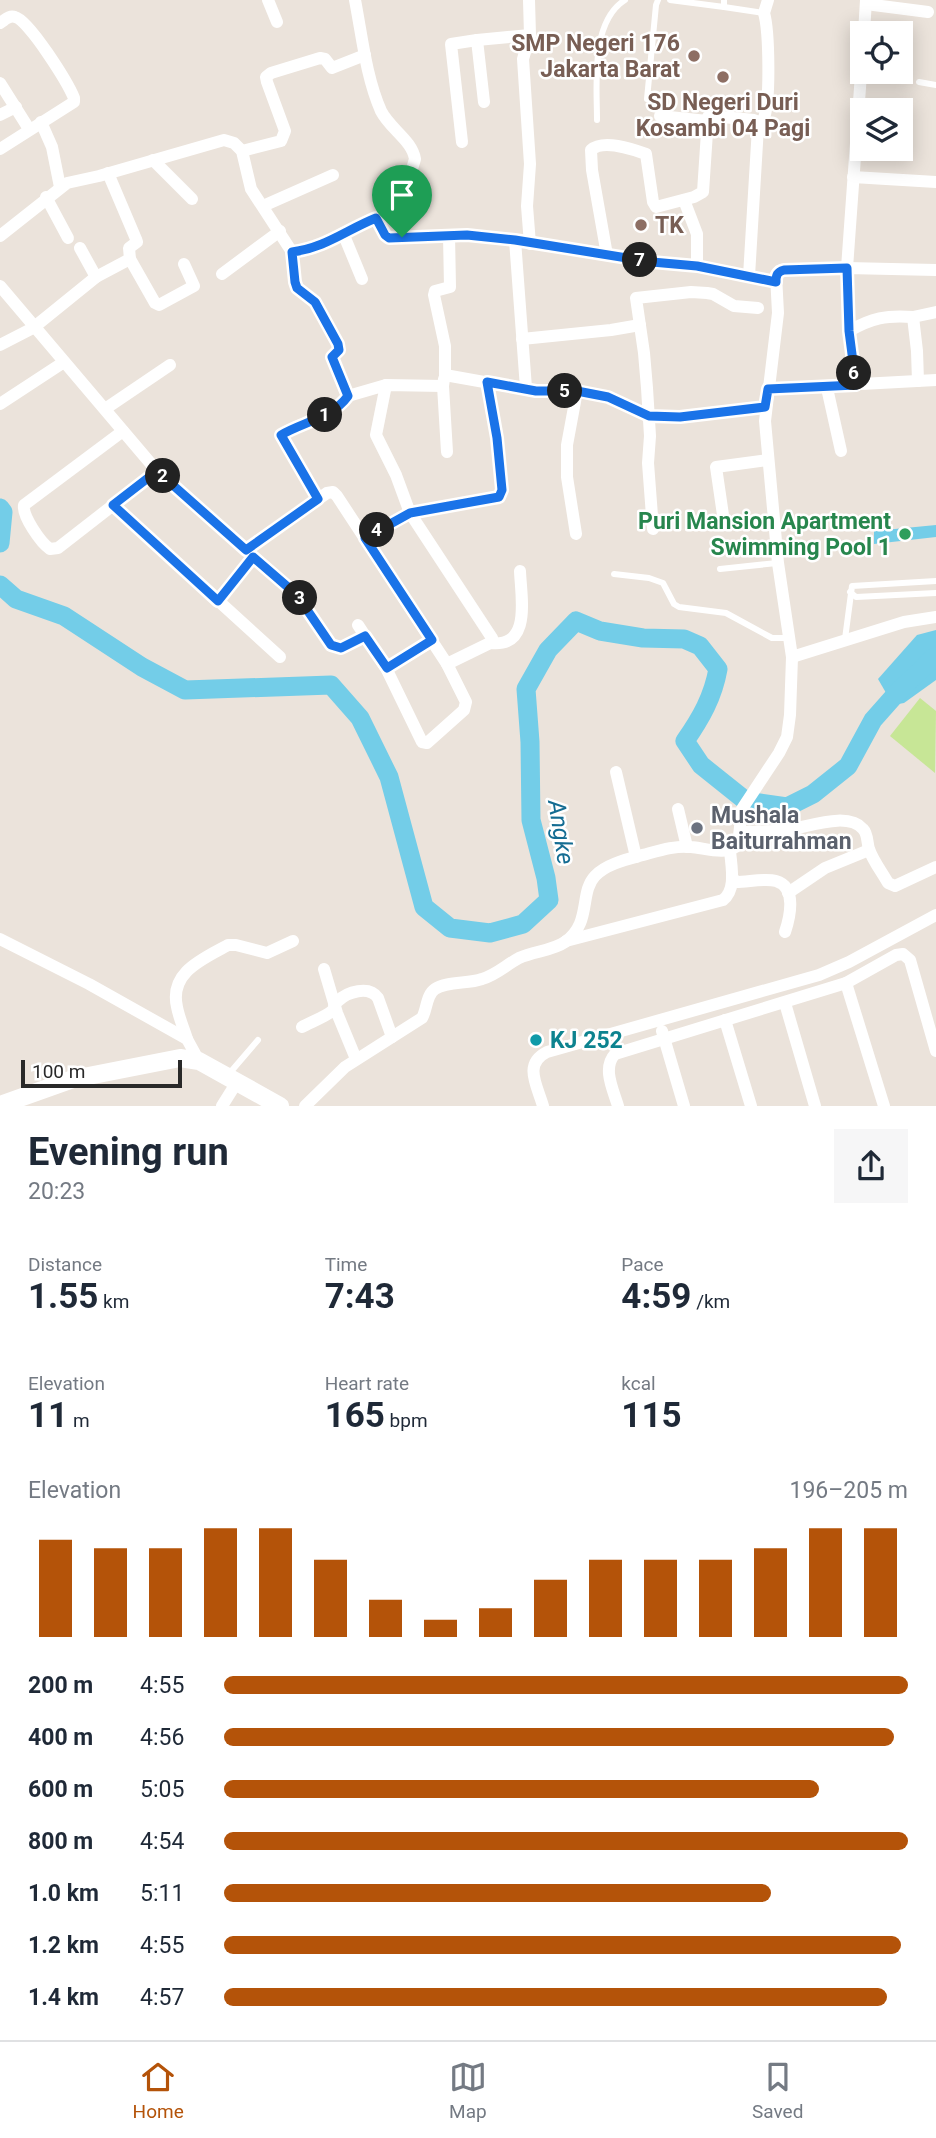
<!DOCTYPE html>
<html lang="en">
<head>
<meta charset="utf-8">
<style>
	:root { --surface:#fff; --page:#f6f6f7; --text:#1f2937; --muted:#747a83; --line:#e0e1e3; --accent:#b45309 }
	body { margin:0; font-family:Roboto,sans-serif; background:var(--page); color:var(--text); height:100vh; display:flex; flex-direction:column; font-size:26px; white-space:nowrap }
	* { box-sizing:border-box; margin:0 }
	p { font-size:23px; color:var(--muted) }
	.icon { flex:none; width:38px; height:38px; fill:none; stroke:currentColor; stroke-width:2; stroke-linecap:round; stroke-linejoin:round }
	.map { position:relative; height:1106px; overflow:hidden }
	.details { display:flex; flex-direction:column; background:var(--surface); flex:1 }
	.details>* { flex:none }
	.fabs { position:absolute; left:850px; top:21px; display:grid; gap:14px }
	.fabs a { display:grid; place-items:center; width:63px; height:63px; border-radius:0px; background:var(--surface); box-shadow:0 4px 18px #0003; font-size:35px }
	.scale { position:absolute; left:21px; bottom:18px; width:161px; box-sizing:border-box; padding-left:7px; border:4px solid #292929; border-top:0; font-size:19px; line-height:24px; white-space:nowrap; color:#292929; -webkit-text-stroke:5px #fff; paint-order:stroke }
	.pin { position:absolute; display:grid; place-items:center; width:60px; height:60px; color:#fff; margin:-72px -30px; border-radius:50% 50% 50% 0; rotate:-45deg; box-shadow:0 0 7px #0007 }
	.pin .icon { rotate:45deg }
	.km { position:absolute; width:35px; height:35px; margin:-18px; border-radius:50%; background:#222; color:#fff; font-size:19px; line-height:35px; text-align:center }
	.round { display:grid; place-items:center; flex:none; width:74px; height:74px; border-radius:0px; background:var(--page) }
	.headline { display:flex; align-items:center; justify-content:space-between; height:119px; padding:0 28px }
	h1 { font-size:38px; font-weight:700; line-height:52px }
	.stats { display:grid; grid-template-columns:repeat(3,1fr); gap:10px; height:119px; padding:7px 28px }
	.stats div { display:grid; align-content:center }
	.stats b { font-size:35px; font-weight:700 }
	.stats small { font-size:19px; font-weight:400 }
	.stats p { font-size:19px }
	.chart { height:196px; padding:14px 28px }
	.chart p { display:flex; justify-content:space-between }
	.chart svg { width:100%; height:126px; margin-top:7px; stroke:var(--accent); stroke-width:6 }
	ul { padding:0 28px; list-style:none; font-size:23px }
	li { display:grid; grid-template-columns:112px 84px 1fr; align-items:center; height:52px }
	li i { height:18px; border-radius:9px; background:var(--accent) }
	.menu { display:flex; justify-content:space-around; align-items:center; height:98px; border-top:2px solid var(--line); background:var(--surface); font-size:19px; color:var(--muted) }
	.menu a { display:grid; justify-items:center; gap:4px }
	.menu .active { color:var(--accent) }
	.map>svg:first-child { display:block }
	.pitch { fill:#c7e696 }
	.water { fill:#73cde8 }
	.lines { fill:none; stroke-linecap:round; stroke-linejoin:round }
	.river { stroke:#73cde8; stroke-width:19 }
	.lane { stroke:#fff; stroke-width:6 }
	.street { stroke:#fff; stroke-width:12 }
	.secondary { stroke:#fff; stroke-width:18 }
	.route-casing { stroke:#fff; stroke-width:14 }
	.route { stroke:#1a73e8; stroke-width:9 }
	.education-dot { fill:#8d6e63; stroke:#fff; stroke-width:2.5 }
	.leisure-dot { fill:#2e9e5b; stroke:#fff; stroke-width:2.5 }
	.worship-dot { fill:#6b7280; stroke:#fff; stroke-width:2.5 }
	.culture-dot { fill:#0f9aa8; stroke:#fff; stroke-width:2.5 }
	.labels { text-anchor:middle; stroke-width:5; stroke-linejoin:round; paint-order:stroke }
	.education-label { font-size:23px; font-weight:bold; fill:#785e54; stroke:#fff; text-anchor:end }
	.leisure-label { font-size:23px; font-weight:bold; fill:#27864d; stroke:#fff; text-anchor:end }
	.worship-label { font-size:23px; font-weight:bold; fill:#5b616d; stroke:#fff; text-anchor:start }
	.culture-label { font-size:23px; font-weight:bold; fill:#0d838f; stroke:#fff; text-anchor:start }
	.water-label { font-size:24px; font-style:italic; fill:#146c92; stroke:#fff }
</style>
</head>
<body>
<div class="map">
<svg width="936" height="1106" viewBox="0 0 936 1106">
	<rect width="100%" height="100%" fill="#ebe3db"/>
	<path class="pitch" d="M920,698L936,711L935,773L890,736Z"/>
	<g class="water">
		<path d="M936,525V537L874,544V531Z"/>
		<path d="M936,630V680L904,703L893,705L878,679L917,635Z"/>
	</g>
	<g class="lines">
		<g class="river">
			<path d="M0,508L3,512L0,543"/>
			<path d="M0,585L16,599L64,616L142,667L185,690L331,685L360,718L389,777L424,907L450,928L490,933L523,924L549,900L546,878L531,820L530,742L526,689L548,650L576,621L600,631L643,638L684,639L700,646L718,669C713,697 701,718 685,741L701,765L746,801L787,807L813,794L848,766L873,720L896,694L933,658L936,657"/>
		</g>
		<g class="lane">
			<path d="M670,0L724,7V0"/>
			<path d="M724,7L764,13"/>
			<path d="M919,82L936,85"/>
			<path d="M647,99L656,5L658,0"/>
			<path d="M597,120C597,85 590,22 625,0"/>
			<path d="M720,569L777,563"/>
			<path d="M614,574L649,578L663,583L674,604L679,607L726,613L772,638H788"/>
			<path d="M850,592L856,597L936,593"/>
			<path d="M845,639L852,586L936,581"/>
			<path d="M228,1075L258,1040"/>
		</g>
		<g class="street">
			<path d="M268,0L277,22"/>
			<path d="M355,0C362,36 366,77 381,111C390,129 412,140 415,159L405,192L402,237"/>
			<path d="M529,0L530,35L523,59L530,164L527,206L530,244"/>
			<path d="M866,4L928,12"/>
			<path d="M0,23C5,20 9,15 15,17C29,20 68,83 74,98V102L0,149"/>
			<path d="M864,33L866,0"/>
			<path d="M863,46L847,268L849,331C872,318 886,315 913,317"/>
			<path d="M0,83L29,129"/>
			<path d="M484,102L477,40L530,35"/>
			<path d="M0,115L16,107"/>
			<path d="M660,116L707,121"/>
			<path d="M41,122L52,147L60,187"/>
			<path d="M756,122L763,120C771,105 769,30 764,13L768,0"/>
			<path d="M462,142L451,44L477,40"/>
			<path d="M242,151L281,141L285,131L267,82L266,77L271,73L320,58L325,59L332,68L365,55"/>
			<path d="M153,160L192,199"/>
			<path d="M108,173L136,239L137,242L129,248L130,259L155,303L159,305L194,286L184,264"/>
			<path d="M853,177L936,182"/>
			<path d="M46,197L68,238"/>
			<path d="M684,200L697,234V266"/>
			<path d="M263,206L333,175"/>
			<path d="M343,233L362,279"/>
			<path d="M449,235L450,287L435,291L434,295L445,346V375L535,391H577L608,397L649,416L680,417L765,407"/>
			<path d="M0,236L67,183L99,176L224,140L234,143L242,151L251,189L292,252L295,282L297,288L315,302L338,344L339,350L332,357L348,396C332,418 303,421 281,435L318,499"/>
			<path d="M515,240L526,388"/>
			<path d="M80,248L96,277"/>
			<path d="M292,252C325,248 346,230 376,218L385,235L389,238L467,235L515,240L652,262L697,266L776,282"/>
			<path d="M607,255L592,170L591,150C603,139 632,149 646,154L653,202L656,207L694,197L703,192L708,117L712,116L754,120L758,127L749,276"/>
			<path d="M222,274L280,231"/>
			<path d="M0,286L157,471L297,595L331,645L341,648L365,636"/>
			<path d="M849,331L856,385"/>
			<path d="M522,339L611,330L640,325"/>
			<path d="M0,345L33,328L96,277L130,259"/>
			<path d="M444,379L443,386L447,452"/>
			<path d="M918,381L917,351L913,317L936,312"/>
			<path d="M827,388L841,451"/>
			<path d="M768,389L936,380"/>
			<path d="M348,396L386,385L443,386"/>
			<path d="M0,404L64,362"/>
			<path d="M105,409L170,365"/>
			<path d="M123,431L24,505C22,516 41,543 50,549L58,548L157,471"/>
			<path d="M113,505L280,657"/>
			<path d="M723,515L716,467L768,460"/>
			<path d="M653,529L648,463L650,436L647,388L644,353L636,298L691,292L707,293L713,294L734,306L758,308"/>
			<path d="M576,534L567,477V445L577,391"/>
			<path d="M365,538L410,513L396,475L376,435L386,385"/>
			<path d="M246,550L327,493L333,492L337,496L447,664L466,702L464,710L427,743L422,742L386,668L358,625"/>
			<path d="M218,601L253,557"/>
			<path d="M490,643C532,648 521,598 520,571"/>
			<path d="M792,657L904,622L936,617"/>
			<path d="M447,664L490,643L492,638L410,513L499,497L502,490L497,438L487,382"/>
			<path d="M386,668L432,641"/>
			<path d="M616,772L636,857"/>
			<path d="M678,809L687,847"/>
			<path d="M740,832C755,832 769,832 784,830C804,829 847,810 863,829C868,834 867,843 869,849C873,861 882,872 888,883L895,886L936,867"/>
			<path d="M732,877L736,882C748,882 765,878 776,881C797,887 790,917 785,932"/>
			<path d="M788,893L825,868L869,850"/>
			<path d="M0,939L89,984L187,1039L199,1061"/>
			<path d="M566,941L723,900C737,889 731,866 730,850"/>
			<path d="M324,969L337,1013L356,1059"/>
			<path d="M846,983L884,1106"/>
			<path d="M785,1003L815,1106"/>
			<path d="M725,1020L751,1106"/>
			<path d="M302,1027C309,1023 327,1016 332,1011C338,1004 330,1008 338,1001C347,992 369,985 378,998L392,1037"/>
			<path d="M662,1031L684,1106"/>
			<path d="M187,1039C184,1029 179,1018 177,1007C169,972 203,959 228,945H236L267,953L293,941"/>
			<path d="M222,1106L237,1082"/>
			<path d="M305,1106L345,1067L422,1018C427,1010 426,995 435,989C447,981 468,984 482,979C496,975 506,965 519,958C534,951 552,951 565,942C592,923 579,893 595,876C605,865 624,860 639,856C655,852 674,845 691,847C705,848 727,856 738,845L742,809L779,753L787,737L790,715L792,657L778,563L765,421L778,313L776,275L779,271L784,270L847,268L936,270"/>
			<path d="M543,1106C537,1085 523,1064 547,1052L819,975L849,962L936,915"/>
			<path d="M618,1106C613,1089 602,1068 615,1054L846,983L896,955L903,954L910,960L936,1051"/>
		</g>
		<path class="secondary" d="M0,1105L73,1079L180,1058L199,1061L280,1106"/>
	</g>
	<g class="lines">
		<g class="route-casing">
			<path id="route" d="M376,218L385,235L389,238L467,235L515,240L652,262L697,266L776,282C776,275 777,272 784,270L847,268L849,331L856,385L768,389L765,407L680,417L649,416L608,397L577,391H536L487,382L497,438L502,490L499,497L410,513L365,538L432,640L387,668L365,636L341,648L331,645L297,595L253,557L218,601L113,505L157,471L246,550L318,499L281,435C303,422 332,418 348,396L332,357L339,350L338,344L315,302L297,288L295,282L292,252C325,248 346,230 376,218Z"/>
		</g>
		<use href="#route" class="route"/>
	</g>
	<g class="education-dot">
		<circle cx="694" cy="56" r="7"/>
		<circle cx="723" cy="77" r="7"/>
		<circle cx="641" cy="225" r="7"/>
	</g>
	<circle class="leisure-dot" cx="905" cy="534" r="7"/>
	<circle class="worship-dot" cx="697" cy="828" r="7"/>
	<circle class="culture-dot" cx="536" cy="1040" r="7"/>
	<g class="labels">
		<g class="education-label">
			<text x="680" y="51">SMP Negeri 176<tspan x="680" dy="26">Jakarta Barat</tspan></text>
			<text x="723" y="110" text-anchor="middle">SD Negeri Duri<tspan x="723" dy="26">Kosambi 04 Pagi</tspan></text>
			<text x="655" y="233" text-anchor="start">TK</text>
		</g>
		<g class="leisure-label">
			<text x="891" y="529">Puri Mansion Apartment<tspan x="891" dy="26">Swimming Pool 1</tspan></text>
		</g>
		<g class="worship-label">
			<text x="711" y="823">Mushala<tspan x="711" dy="26">Baiturrahman</tspan></text>
		</g>
		<g class="culture-label">
			<text x="550" y="1048">KJ 252</text>
		</g>
		<g class="water-label">
			<text transform="translate(561 832) rotate(81)" y="8">Angke</text>
		</g>
	</g>
</svg>
<div class="fabs">
<a><svg class="icon" aria-label="locate" viewBox="0 0 24 24"><circle cx="12" cy="12" r="6"/><path d="M12 2v4M12 18v4M2 12h4M18 12h4"/></svg></a>
<a><svg class="icon" aria-label="layers" viewBox="0 0 24 24"><path d="M12 4l9 5-9 5-9-5zM3 14l9 5 9-5"/></svg></a>
</div>
<div class="scale">100 m</div>
<div class="pin" style="left:402px;top:237px;background:#1e9e55"><svg class="icon" aria-label="arrive" viewBox="0 0 24 24"><path d="M6 21V4h12l-3 4 3 4H6"/></svg></div>
<b class="km" style="left:325px;top:415px">1</b>
<b class="km" style="left:163px;top:476px">2</b>
<b class="km" style="left:300px;top:598px">3</b>
<b class="km" style="left:377px;top:530px">4</b>
<b class="km" style="left:565px;top:391px">5</b>
<b class="km" style="left:854px;top:373px">6</b>
<b class="km" style="left:640px;top:260px">7</b>
</div>
<section class="details">
<div class="headline"><div><h1>Evening run</h1><p>20:23</p></div><a class="round"><svg class="icon" aria-label="share" viewBox="0 0 24 24"><path d="M12 15V3M7 8l5-5 5 5M5 13v7h14v-7"/></svg></a></div>
<div class="stats">
<div><p>Distance</p><b>1.55<small> km</small></b></div>
<div><p>Time</p><b>7:43</b></div>
<div><p>Pace</p><b>4:59<small> /km</small></b></div>
</div>
<div class="stats">
<div><p>Elevation</p><b>11<small> m</small></b></div>
<div><p>Heart rate</p><b>165<small> bpm</small></b></div>
<div><p>kcal</p><b>115</b></div>
</div>
<div class="chart"><p><span>Elevation</span>196–205 m</p>
<svg viewBox="0 0 160 44" preserveAspectRatio="none"><path d="M5 44V10M15 44V13M25 44V13M35 44V6M45 44V6M55 44V17M65 44V31M75 44V38M85 44V34M95 44V24M105 44V17M115 44V17M125 44V17M135 44V13M145 44V6M155 44V6"/></svg>
</div>
<ul>
<li><b>200 m</b>4:55<i style="width:100%"></i></li>
<li><b>400 m</b>4:56<i style="width:98%"></i></li>
<li><b>600 m</b>5:05<i style="width:87%"></i></li>
<li><b>800 m</b>4:54<i style="width:100%"></i></li>
<li><b>1.0 km</b>5:11<i style="width:80%"></i></li>
<li><b>1.2 km</b>4:55<i style="width:99%"></i></li>
<li><b>1.4 km</b>4:57<i style="width:97%"></i></li>
</ul>
</section>
<nav class="menu">
<a class="active"><svg class="icon" aria-label="home" viewBox="0 0 24 24"><path d="M3 11l9-7 9 7M6 9v11h12V9"/></svg>Home</a>
<a><svg class="icon" aria-label="map" viewBox="0 0 24 24"><path d="M3 6l6-2 6 2 6-2v14l-6 2-6-2-6 2zM9 4v14M15 6v14"/></svg>Map</a>
<a><svg class="icon" aria-label="saved" viewBox="0 0 24 24"><path d="M7 4h10v16l-5-4-5 4z"/></svg>Saved</a>
</nav>
</body>
</html>
